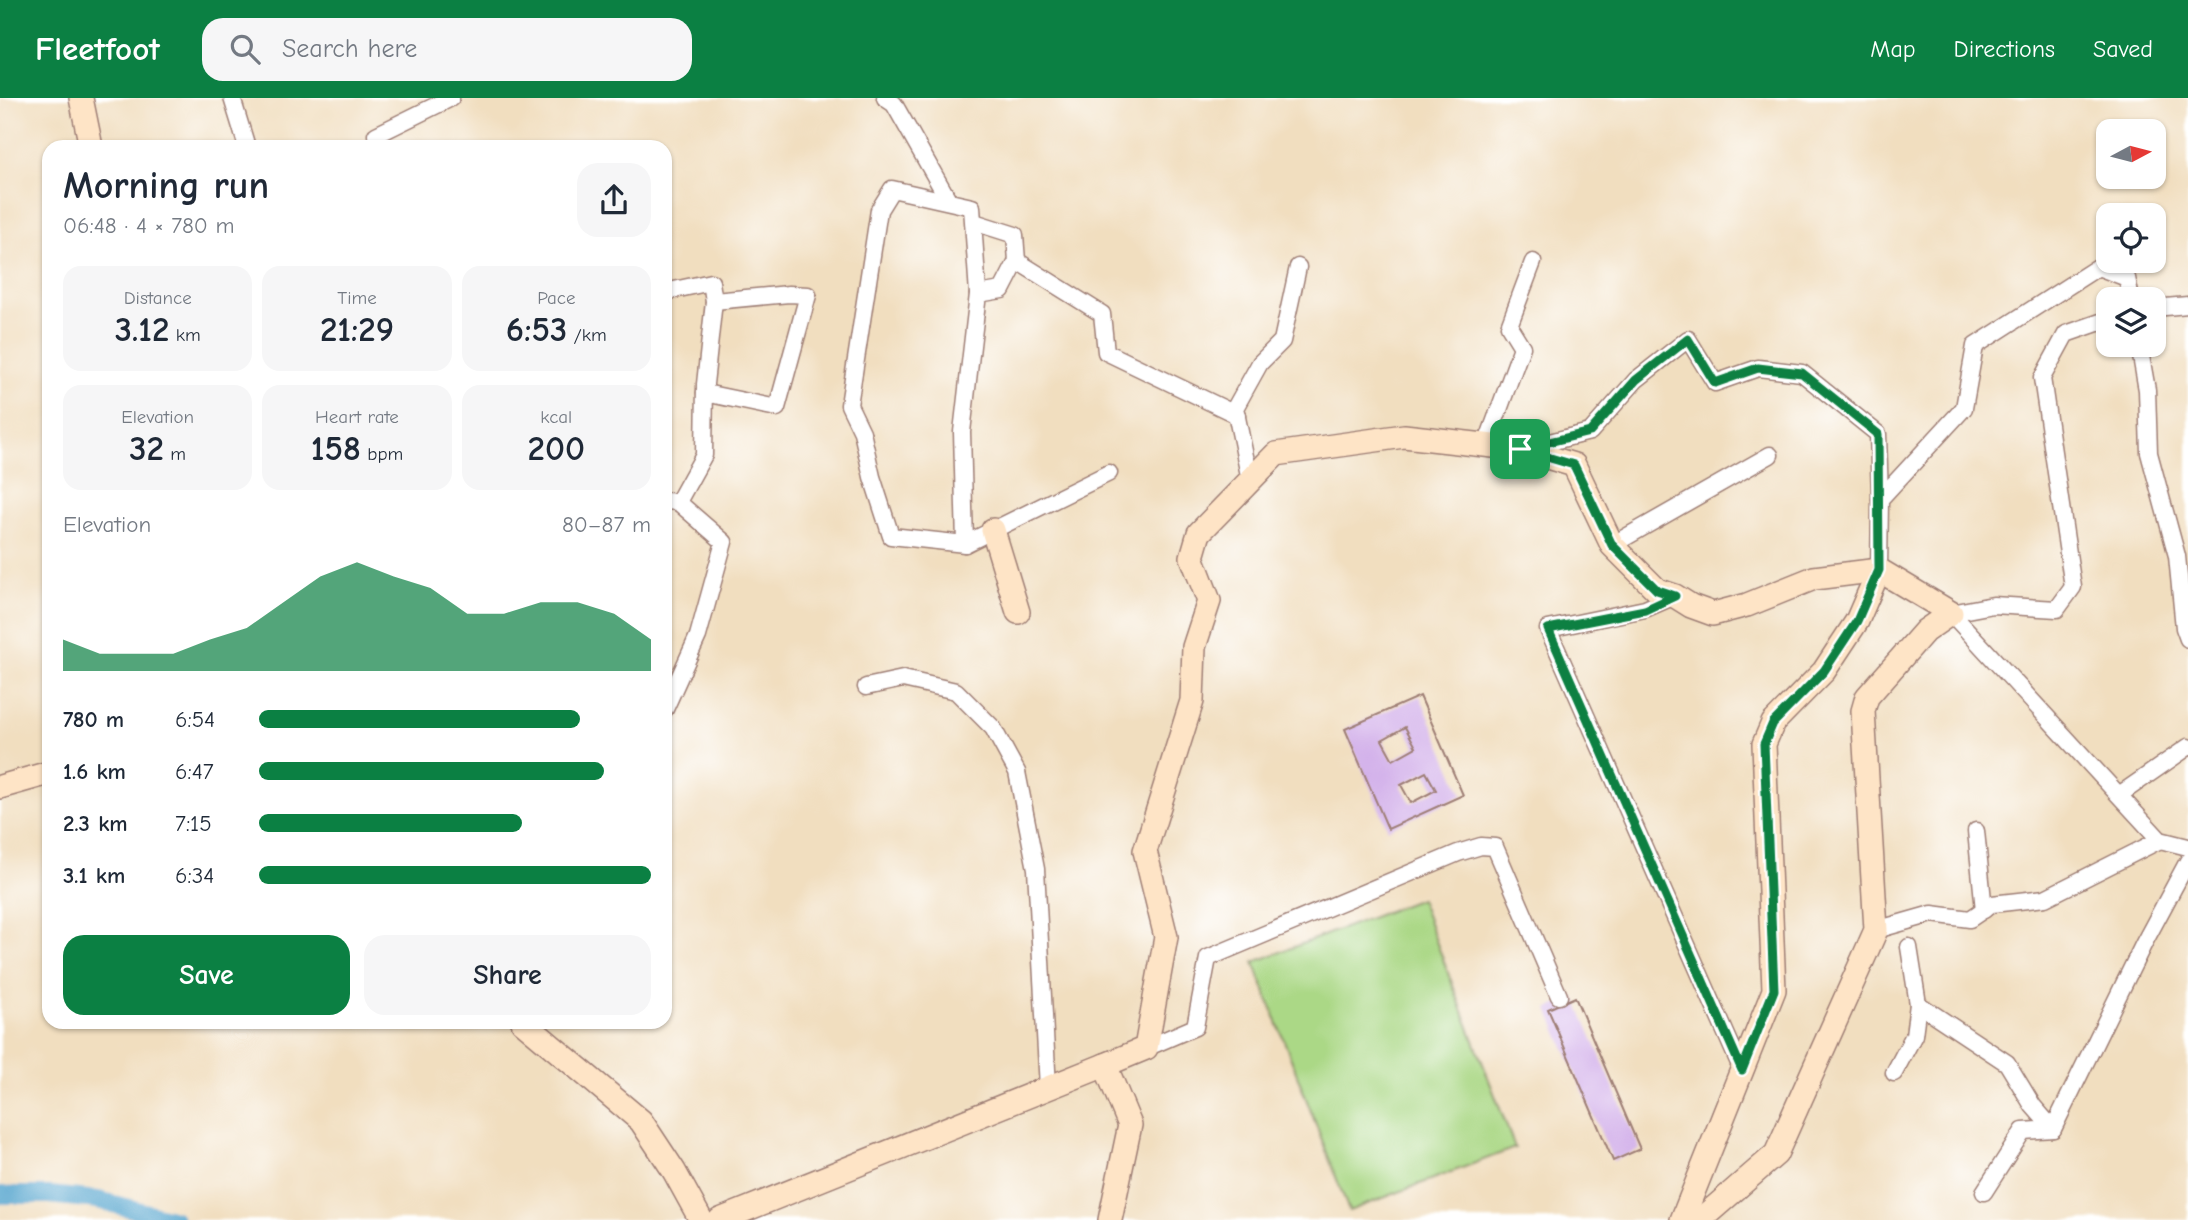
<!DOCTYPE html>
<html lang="en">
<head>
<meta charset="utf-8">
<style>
	:root { --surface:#fff; --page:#f6f6f7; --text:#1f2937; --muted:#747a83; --accent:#0b8043 }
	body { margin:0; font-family:"Comic Neue",sans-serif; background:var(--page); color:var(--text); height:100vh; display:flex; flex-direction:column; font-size:26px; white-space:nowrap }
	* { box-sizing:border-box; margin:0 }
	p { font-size:23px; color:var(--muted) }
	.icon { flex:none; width:38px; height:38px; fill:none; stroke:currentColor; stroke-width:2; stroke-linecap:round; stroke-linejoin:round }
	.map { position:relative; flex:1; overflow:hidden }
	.side { position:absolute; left:42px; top:42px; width:630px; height:889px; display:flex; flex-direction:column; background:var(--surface); border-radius:21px; box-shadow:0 2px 5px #0004 }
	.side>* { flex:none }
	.needle { width:46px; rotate:83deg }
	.buttons { position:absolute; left:2096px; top:21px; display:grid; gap:14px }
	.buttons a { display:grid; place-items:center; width:70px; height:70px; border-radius:14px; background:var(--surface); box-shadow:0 2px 5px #0004; font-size:35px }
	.pin { position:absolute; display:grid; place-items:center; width:60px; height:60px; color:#fff; margin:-30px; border-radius:14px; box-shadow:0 4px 10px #0006 }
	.round { display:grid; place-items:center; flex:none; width:74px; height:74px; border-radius:21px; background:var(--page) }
	.headline { display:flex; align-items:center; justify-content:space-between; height:119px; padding:0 21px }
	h1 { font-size:38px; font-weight:700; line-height:52px }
	.stats { display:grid; grid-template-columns:repeat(3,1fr); gap:10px; height:119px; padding:7px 21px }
	.stats div { display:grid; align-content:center; border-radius:18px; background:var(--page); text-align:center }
	.stats b { font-size:35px; font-weight:700 }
	.stats small { font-size:19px; font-weight:400 }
	.stats p { font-size:19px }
	.chart { height:196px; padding:14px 21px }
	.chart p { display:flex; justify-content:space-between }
	.chart svg { width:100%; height:126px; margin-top:7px; fill:var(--accent); opacity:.7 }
	.action { display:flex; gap:14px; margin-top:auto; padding:14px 21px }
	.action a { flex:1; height:80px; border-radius:21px; background:var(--accent); color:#fff; font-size:28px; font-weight:700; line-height:80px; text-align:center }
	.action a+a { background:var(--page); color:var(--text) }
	ul { padding:0 21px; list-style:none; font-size:23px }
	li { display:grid; grid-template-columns:112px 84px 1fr; align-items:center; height:52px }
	li i { height:18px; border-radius:9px; background:var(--accent) }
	header { display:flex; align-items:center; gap:42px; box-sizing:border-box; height:98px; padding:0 35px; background:var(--accent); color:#fff }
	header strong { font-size:33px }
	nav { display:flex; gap:38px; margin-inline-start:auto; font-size:24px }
	.search { width:490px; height:63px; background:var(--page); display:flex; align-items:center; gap:18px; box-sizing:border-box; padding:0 24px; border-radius:21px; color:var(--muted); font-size:26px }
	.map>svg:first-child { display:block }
	.green { fill:#abd886; stroke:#7a7c58; stroke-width:2 }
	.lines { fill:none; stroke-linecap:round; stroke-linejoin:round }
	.canal { stroke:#51a3cc; stroke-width:18 }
	.building { fill:#d3b1ea; fill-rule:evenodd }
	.street-casing { stroke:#9e7e75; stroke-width:19 }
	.secondary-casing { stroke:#9e7e75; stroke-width:26 }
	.street { stroke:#fff; stroke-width:16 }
	.secondary { stroke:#fee4c6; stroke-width:23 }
	.route-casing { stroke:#fff; stroke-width:14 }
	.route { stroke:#0b8043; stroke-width:9 }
</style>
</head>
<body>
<header>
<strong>Fleetfoot</strong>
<div class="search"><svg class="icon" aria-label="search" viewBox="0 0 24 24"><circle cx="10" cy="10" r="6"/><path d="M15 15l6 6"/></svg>Search here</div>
<nav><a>Map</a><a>Directions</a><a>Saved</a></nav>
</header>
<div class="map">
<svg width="2188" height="1122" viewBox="0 0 2188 1122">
	<rect width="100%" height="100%" fill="#fff"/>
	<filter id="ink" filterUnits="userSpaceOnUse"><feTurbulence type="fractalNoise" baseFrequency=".0143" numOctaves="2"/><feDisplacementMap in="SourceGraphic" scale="14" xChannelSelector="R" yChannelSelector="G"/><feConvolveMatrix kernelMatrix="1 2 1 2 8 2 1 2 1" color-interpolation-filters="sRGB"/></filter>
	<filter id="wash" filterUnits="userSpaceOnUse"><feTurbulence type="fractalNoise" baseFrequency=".00686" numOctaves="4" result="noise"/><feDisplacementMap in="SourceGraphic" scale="28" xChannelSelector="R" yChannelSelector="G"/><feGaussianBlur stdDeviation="1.57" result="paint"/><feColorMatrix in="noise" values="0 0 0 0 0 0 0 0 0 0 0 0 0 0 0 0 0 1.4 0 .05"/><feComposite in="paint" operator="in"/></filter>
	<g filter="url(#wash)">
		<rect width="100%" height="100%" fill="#f1debf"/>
		<path class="green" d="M1420,801L1515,1050L1349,1113L1254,864Z"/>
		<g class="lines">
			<path class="canal" d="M0,1097H49L98,1102L175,1122"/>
		</g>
		<g id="blocks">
			<g class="building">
				<path d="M1420,598L1463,697L1388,731L1345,631ZM1405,629L1416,649L1393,662L1382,642ZM1426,674L1436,692L1411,705L1401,687Z"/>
				<path d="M1575,899L1640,1051L1613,1063L1548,911Z"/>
			</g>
		</g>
	</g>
	<g filter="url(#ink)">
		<use href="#blocks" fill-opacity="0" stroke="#9e7e75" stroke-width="2"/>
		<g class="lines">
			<g class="street-casing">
				<g id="street">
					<path d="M232,0L247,49"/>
					<path d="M885,0L894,6L949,103"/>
					<path d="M380,49L376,37L451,0"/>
					<path d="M974,124L1015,137L1017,163"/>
					<path d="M665,194L711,184L714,203L705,286L704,357L678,404L665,403"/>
					<path d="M2154,210L2188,207"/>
					<path d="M2139,247L2147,292L2149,355L2177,458L2184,530L2188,541"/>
					<path d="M705,295L777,310L808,197L789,196L714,203"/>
					<path d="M1486,347L1522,249L1509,228L1533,164"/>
					<path d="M1521,351L1590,334L1636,282L1688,241L1715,285L1758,270L1802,275L1878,336L1880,401"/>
					<path d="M1109,375L965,446L962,334L978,196L1002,192L1017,163L1102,216L1106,254L1237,317"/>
					<path d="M1250,382L1235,310L1260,265L1282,243L1298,169"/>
					<path d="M965,446L891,438L872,379L862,334L849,307L879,112L892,91L972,109L978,196"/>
					<path d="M1612,447L1770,357"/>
					<path d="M1879,472L1880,401L1964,310L1975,248L2098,169L2127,180L2131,201"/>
					<path d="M1675,498L1645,511L1548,531L1742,972"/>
					<path d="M1951,515L1993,507L2057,511L2073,489L2042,280L2066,236L2109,221"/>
					<path d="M1951,515L2160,742L2188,749"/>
					<path d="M866,589L903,581L956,593L993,630L1017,674L1036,771L1048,990"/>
					<path d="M665,611L698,538L724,444L678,404"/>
					<path d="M2119,697L2188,649"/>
					<path d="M1976,733L1984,812"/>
					<path d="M1876,832L1932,816L1970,821L1992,806L2045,800L2160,742"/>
					<path d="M1918,906L2007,965L2033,1008L2053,1031"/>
					<path d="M1146,950L1195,929L1208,860L1458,755L1481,748L1495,749L1559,898"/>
					<path d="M1894,975L1914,937L1918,906L1909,849"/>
					<path d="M1984,1094L2023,1033L2053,1031L2144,845L2188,763"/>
				</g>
			</g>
			<g class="secondary-casing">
				<g id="secondary">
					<path d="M81,0L91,49"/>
					<path d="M993,432L1018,514"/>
					<path d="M0,689L49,675"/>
					<path d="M523,924L641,1023L674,1073L701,1122"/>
					<path d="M720,1122L1105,967"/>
					<path d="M1110,1122L1130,1027L1105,967L1146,950L1166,839L1145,753L1192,603L1194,549L1209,503L1192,459L1199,435L1276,356L1404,338L1520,351L1574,367L1612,447L1657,492L1675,498L1691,508L1713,516L1747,507L1814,480L1879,472L1951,515L1925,533L1867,599L1863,613L1876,832L1776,1056L1700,1122"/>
					<path d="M1682,1122L1774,892L1764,646L1773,625L1824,573L1857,523L1879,472"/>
				</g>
			</g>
			<use href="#street" class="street"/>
			<use href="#secondary" class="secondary"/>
		</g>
	</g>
	<g class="lines" filter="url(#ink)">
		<g class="route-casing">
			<path id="route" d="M1688,241L1715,285L1758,270L1802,275L1878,336L1879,472L1857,523L1824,573L1773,625L1764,646L1774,892L1742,972L1548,531L1645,512L1675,498L1657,492L1612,447L1574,367L1520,351L1590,334L1636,282Z"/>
		</g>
		<use href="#route" class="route"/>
	</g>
</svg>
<div class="buttons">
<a><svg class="needle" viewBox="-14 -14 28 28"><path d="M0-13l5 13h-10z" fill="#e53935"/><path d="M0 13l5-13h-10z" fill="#747a83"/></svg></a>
<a><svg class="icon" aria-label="locate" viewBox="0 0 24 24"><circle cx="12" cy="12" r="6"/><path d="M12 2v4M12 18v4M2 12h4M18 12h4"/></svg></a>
<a><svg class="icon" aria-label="layers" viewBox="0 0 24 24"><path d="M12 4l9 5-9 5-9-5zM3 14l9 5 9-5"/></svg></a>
</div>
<div class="pin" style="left:1520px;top:351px;background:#1e9e55"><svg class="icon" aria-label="arrive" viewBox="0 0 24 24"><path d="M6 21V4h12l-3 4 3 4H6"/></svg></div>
<section class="side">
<div class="headline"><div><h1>Morning run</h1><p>06:48 · 4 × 780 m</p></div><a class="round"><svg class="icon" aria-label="share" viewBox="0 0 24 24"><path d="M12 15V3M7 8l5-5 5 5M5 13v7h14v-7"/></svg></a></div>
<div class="stats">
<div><p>Distance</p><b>3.12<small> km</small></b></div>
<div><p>Time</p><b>21:29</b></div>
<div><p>Pace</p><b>6:53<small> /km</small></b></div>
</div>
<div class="stats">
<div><p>Elevation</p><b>32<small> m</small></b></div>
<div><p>Heart rate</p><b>158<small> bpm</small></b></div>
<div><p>kcal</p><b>200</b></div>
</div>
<div class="chart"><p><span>Elevation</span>80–87 m</p>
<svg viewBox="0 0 160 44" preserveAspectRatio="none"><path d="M0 44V33L10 38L20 38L30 38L40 33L50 29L60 20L70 11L80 6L90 11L100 15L110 24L120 24L130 20L140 20L150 24L160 33V44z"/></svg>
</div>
<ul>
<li><b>780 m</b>6:54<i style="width:82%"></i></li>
<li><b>1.6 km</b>6:47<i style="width:88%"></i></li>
<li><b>2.3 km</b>7:15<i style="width:67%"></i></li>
<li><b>3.1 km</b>6:34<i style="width:100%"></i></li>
</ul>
<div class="action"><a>Save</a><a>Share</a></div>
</section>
</div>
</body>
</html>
